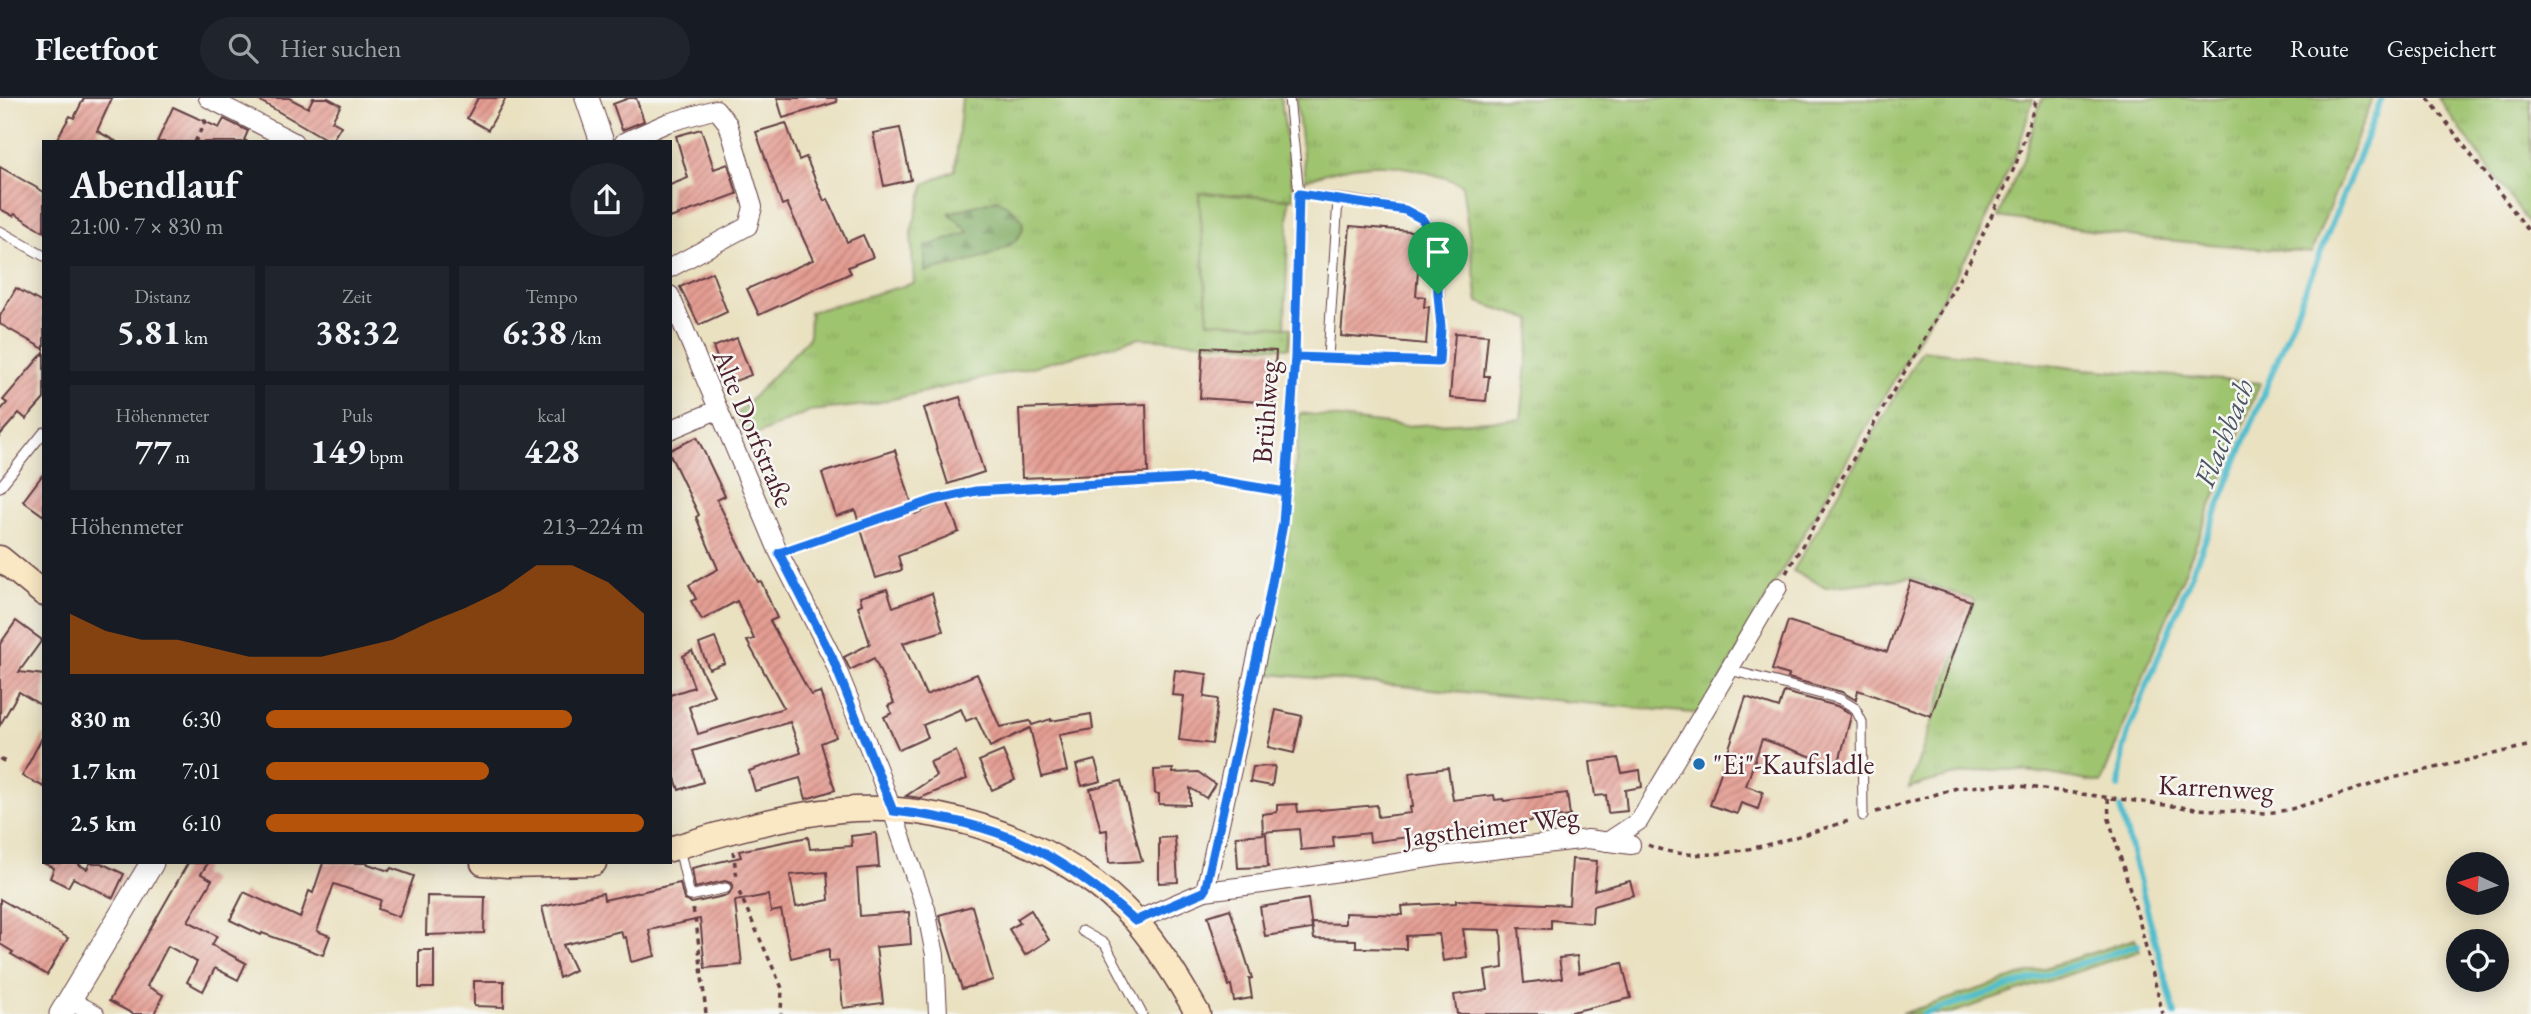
<!DOCTYPE html>
<html lang="de">
<head>
<meta charset="utf-8">
<style>
	:root { --surface:#171b24; --page:#20242c; --text:#f1f3f6; --muted:#9ea1a6; --line:#363941; --accent:#b45309 }
	body { margin:0; font-family:"EB Garamond",serif; background:var(--page); color:var(--text); height:100vh; display:flex; flex-direction:column; font-size:26px; white-space:nowrap }
	* { box-sizing:border-box; margin:0 }
	p { font-size:23px; color:var(--muted) }
	.icon { flex:none; width:38px; height:38px; fill:none; stroke:currentColor; stroke-width:2; stroke-linecap:round; stroke-linejoin:round }
	.map { position:relative; flex:1; overflow:hidden }
	.sheet { position:absolute; left:42px; top:42px; width:630px; height:724px; display:flex; flex-direction:column; background:var(--surface); border-radius:0px; box-shadow:0 4px 18px #0003 }
	.sheet>* { flex:none }
	.needle { width:46px; rotate:274deg }
	.tools { position:absolute; left:2446px; top:754px; display:grid; gap:14px }
	.tools a { display:grid; place-items:center; width:63px; height:63px; border-radius:50%; background:var(--surface); box-shadow:0 4px 18px #0003; font-size:35px }
	.pin { position:absolute; display:grid; place-items:center; width:60px; height:60px; color:#fff; margin:-72px -30px; border-radius:50% 50% 50% 0; rotate:-45deg; box-shadow:0 0 7px #0007 }
	.pin .icon { rotate:45deg }
	.round { display:grid; place-items:center; flex:none; width:74px; height:74px; border-radius:37px; background:var(--page) }
	.head { display:flex; align-items:center; justify-content:space-between; height:119px; padding:0 28px }
	h1 { font-size:38px; font-weight:700; line-height:52px }
	.metrics { display:grid; grid-template-columns:repeat(3,1fr); gap:10px; height:119px; padding:7px 28px }
	.metrics div { display:grid; align-content:center; border-radius:0px; background:var(--page); text-align:center }
	.metrics b { font-size:35px; font-weight:700 }
	.metrics small { font-size:19px; font-weight:400 }
	.metrics p { font-size:19px }
	.chart { height:196px; padding:14px 28px }
	.chart p { display:flex; justify-content:space-between }
	.chart svg { width:100%; height:126px; margin-top:7px; fill:var(--accent); opacity:.7 }
	ul { padding:0 28px; list-style:none; font-size:23px }
	li { display:grid; grid-template-columns:112px 84px 1fr; align-items:center; height:52px }
	li i { height:18px; border-radius:9px; background:var(--accent) }
	header { display:flex; align-items:center; gap:42px; box-sizing:border-box; height:98px; padding:0 35px; background:var(--surface); border-bottom:2px solid var(--line) }
	header strong { font-size:33px }
	nav { display:flex; gap:38px; margin-inline-start:auto; font-size:24px }
	.search { width:490px; height:63px; background:var(--page); display:flex; align-items:center; gap:18px; box-sizing:border-box; padding:0 24px; border-radius:38px; color:var(--muted); font-size:26px }
	.map>svg:first-child { display:block }
	.grass { fill:url(#grass-tufts); stroke:#74724d; stroke-width:2 }
	.forest { fill:url(#forest-firs); stroke:#646446; stroke-width:2 }
	.garden { fill:#9fc46f; stroke:#74724d; stroke-width:2 }
	.lines { fill:none; stroke-linecap:round; stroke-linejoin:round }
	.stream { stroke:#51bdcd; stroke-width:6 }
	.building { fill:url(#building-hatch); fill-rule:evenodd }
	.service-casing { stroke:#623c42; stroke-width:11 }
	.minor-casing { stroke:#623c42; stroke-width:20 }
	.tertiary-casing { stroke:#623c42; stroke-width:25 }
	.secondary-casing { stroke:#623c42; stroke-width:27 }
	.path { stroke:#623c42; stroke-width:3.5; stroke-dasharray:5 5; stroke-linecap:butt }
	.service { stroke:#fff; stroke-width:9 }
	.minor { stroke:#fff; stroke-width:18 }
	.tertiary { stroke:#fff; stroke-width:23 }
	.secondary { stroke:#fae7c3; stroke-width:24 }
	.route-casing { stroke:#fff; stroke-width:14 }
	.route { stroke:#1a73e8; stroke-width:9 }
	.poi-dot { fill:#1f6fb2; stroke:#f6f6f2; stroke-width:2.5 }
	.labels { text-anchor:middle; stroke-width:5; stroke-linejoin:round; paint-order:stroke }
	.street-label { font-size:28px; fill:#4a1f2b; stroke:#f6f6f2 }
	.poi-label { font-size:28px; fill:#4a1f2b; stroke:#f6f6f2; text-anchor:start }
	.water-label { font-size:30px; font-style:italic; fill:#4c5664; stroke:#f6f6f2 }
</style>
</head>
<body>
<header>
<strong>Fleetfoot</strong>
<div class="search"><svg class="icon" aria-label="search" viewBox="0 0 24 24"><circle cx="10" cy="10" r="6"/><path d="M15 15l6 6"/></svg>Hier suchen</div>
<nav><a>Karte</a><a>Route</a><a>Gespeichert</a></nav>
</header>
<div class="map">
<svg width="2531" height="916" viewBox="0 0 2531 916">
	<defs>
		<pattern id="grass-tufts" width="24" height="20" patternUnits="userSpaceOnUse" patternTransform="scale(1.75)"><rect width="24" height="20" fill="#9fc46f"/><path d="M3 7l-1-3M5 7V3M7 7l1-3M15 17l-1-3M17 17v-4M19 17l1-3" fill="none" stroke="#8aa860"/></pattern>
		<pattern id="forest-firs" width="22" height="20" patternUnits="userSpaceOnUse" patternTransform="scale(1.75)"><rect width="22" height="20" fill="#7faa62"/><path d="M5 1l3.5 6h-7zM16 11l3.5 6h-7z" fill="#6a8a51"/></pattern>
		<pattern id="building-hatch" width="6" height="6" patternUnits="userSpaceOnUse" patternTransform="scale(1.75)"><rect width="6" height="6" fill="#e49d93"/><path d="M-1 1l2-2M0 6l6-6M5 7l2-2" fill="none" stroke="#bb7f78"/></pattern>
	</defs>
	<rect width="100%" height="100%" fill="#f6f6f2"/>
	<filter id="ink" filterUnits="userSpaceOnUse"><feTurbulence type="fractalNoise" baseFrequency=".0143" numOctaves="2"/><feDisplacementMap in="SourceGraphic" scale="14" xChannelSelector="R" yChannelSelector="G"/><feConvolveMatrix kernelMatrix="1 2 1 2 8 2 1 2 1" color-interpolation-filters="sRGB"/></filter>
	<filter id="wash" filterUnits="userSpaceOnUse"><feTurbulence type="fractalNoise" baseFrequency=".00686" numOctaves="4" result="noise"/><feDisplacementMap in="SourceGraphic" scale="28" xChannelSelector="R" yChannelSelector="G"/><feGaussianBlur stdDeviation="1.57" result="paint"/><feColorMatrix in="noise" values="0 0 0 0 0 0 0 0 0 0 0 0 0 0 0 0 0 1.4 0 .05"/><feComposite in="paint" operator="in"/></filter>
	<g filter="url(#wash)">
		<rect width="100%" height="100%" fill="#eae1c1"/>
		<g class="grass">
			<path d="M962,0H1281L1294,101L1199,95L1208,222L1291,230L1289,250L1140,240L1032,269L867,307L810,313L747,341L737,316L809,240L810,214L914,185L911,134L925,86L955,72Z"/>
			<path d="M1296,0L2033,1L2019,48L1979,137L1773,488L1703,616L1260,575L1290,430L1300,315L1404,328L1521,321L1532,222L1478,204L1462,86C1403,64 1366,59 1306,82Z"/>
			<path d="M2042,0H2373L2311,155L2153,141L1998,119L2023,62Z"/>
			<path d="M2438,0H2531V129Z"/>
			<path d="M1922,252L2073,270L2260,285L2101,685C2066,680 2029,670 1993,672C1964,674 1937,681 1909,690L1974,502L1911,480L1826,489L1793,473Z"/>
			<path d="M2135,841L2140,853L1948,916H1901Z"/>
		</g>
		<path class="forest" d="M997,101C1004,106 1019,114 1022,123C1032,155 945,169 925,174V149L969,134L949,115Z"/>
		<path class="garden" d="M1199,95L1289,101L1285,229L1208,223Z"/>
		<g class="lines">
			<g class="stream">
				<path d="M2119,689L2123,653L2128,635L2382,0"/>
				<path d="M2120,710L2175,916"/>
				<path d="M1923,916L2138,847"/>
			</g>
		</g>
		<g id="blocks">
			<g class="building">
				<path d="M84,0H112L97,33L117,44H55L70,18L74,20Z"/>
				<path d="M255,0H289L308,10L313,0H328L341,7L332,23L341,28L331,44Z"/>
				<path d="M478,0H506L488,32L467,20Z"/>
				<path d="M629,0H636L644,23L622,32L613,6Z"/>
				<path d="M777,0H836L837,4L783,20Z"/>
				<path d="M173,9L219,30L224,21L248,33L244,42L248,44H157Z"/>
				<path d="M786,25L799,62L806,59L824,103L828,101L847,144L863,137L873,159L848,169L851,175L759,217L747,191L813,162L787,105L782,107L756,34Z"/>
				<path d="M900,30L911,82L884,88L873,35Z"/>
				<path d="M701,31L714,71L728,66L737,96L670,120V87L688,80L676,38Z"/>
				<path d="M0,69L44,94V134L15,116L13,118L0,111Z"/>
				<path d="M1350,128L1421,134L1416,198L1425,199L1424,209H1429L1426,246L1341,238Z"/>
				<path d="M712,174L727,214L699,227L680,189Z"/>
				<path d="M16,190L44,206V251L0,226V218Z"/>
				<path d="M1455,235L1488,237L1484,278H1489L1486,303L1450,300Z"/>
				<path d="M737,240L751,277L727,286L713,249Z"/>
				<path d="M1203,249L1276,253L1273,305L1200,300Z"/>
				<path d="M44,254V301L26,321L19,315L0,337V313L7,305L3,302Z"/>
				<path d="M960,299L984,374L948,386L924,310Z"/>
				<path d="M1146,306L1148,375L1022,380L1019,311Z"/>
				<path d="M697,339L725,398L717,402L758,484L761,483L777,520L770,523L811,597L820,594L836,639L821,645L835,692L806,701L800,680L755,693L749,673L801,655L790,624L693,653L703,684L679,692L673,674L670,675V597L694,589L683,558L692,553L714,597L689,609L698,636L784,610L747,543L754,541L737,503L702,522L691,503L696,501L689,487L718,471L696,419L699,417L670,357V352Z"/>
				<path d="M895,352L915,416L947,403L959,434L898,458L902,472L876,480L855,412L836,418L822,375Z"/>
				<path d="M44,375V418L23,403Z"/>
				<path d="M1911,483L1971,503L1931,618L1858,592L1856,602L1842,594L1788,580L1789,577L1772,572L1788,523L1887,554Z"/>
				<path d="M887,491L893,509L932,495L943,533L903,545L926,597L977,576L1000,629L1030,623L1032,627L1051,621V623L1091,616L1093,631L1059,637L1067,673L1042,679L1030,630L990,649L976,619L966,623L961,611L923,627L928,639L899,652L884,619L892,615L888,608L894,605L874,560L850,572L844,559L870,546L858,508L862,506L860,499Z"/>
				<path d="M16,523L42,542L19,574L44,577V609L19,594L0,627V546Z"/>
				<path d="M715,540L725,565L709,571L699,546Z"/>
				<path d="M1175,572L1207,576L1204,599L1218,601L1212,646L1179,642L1184,598L1172,597Z"/>
				<path d="M1784,594L1837,608L1850,615L1851,618L1838,668L1762,641L1746,688L1763,694L1758,711L1741,705L1737,716L1710,707L1746,599L1779,610Z"/>
				<path d="M1276,612L1302,618L1294,655L1268,649Z"/>
				<path d="M44,636V689L22,678Z"/>
				<path d="M956,653L967,681L920,700L906,698L936,678L930,664Z"/>
				<path d="M1003,653L1015,682L992,692L979,663Z"/>
				<path d="M1618,660L1622,675L1640,672L1642,689L1625,692L1627,713L1608,715L1606,697L1595,698L1590,664Z"/>
				<path d="M1095,662L1101,683L1082,688L1076,667Z"/>
				<path d="M1275,668L1272,688L1250,684L1253,669Z"/>
				<path d="M1448,670L1453,702L1494,697L1495,702L1503,701L1504,703L1567,695L1570,718L1370,744L1369,735L1333,739L1334,749L1301,752L1299,731L1263,734L1262,716L1277,714V707L1297,706L1298,714L1377,707L1378,719L1411,715L1410,709H1413L1409,675Z"/>
				<path d="M1173,671V675L1198,674L1215,686L1206,700L1190,690V707L1159,706V696H1155L1154,672Z"/>
				<path d="M1121,683L1142,763L1109,765L1107,732L1101,733L1090,691Z"/>
				<path d="M876,735L879,769L857,771L860,818L909,814L911,846L876,849L883,905L843,910L838,863L829,864V851L791,860L781,812L771,814L768,797L735,803L742,867L705,870L700,821L649,832L655,858L631,864L626,839L623,840L621,833L563,847L575,872L559,880L542,809L603,795L604,802L680,785L684,802L692,805L728,797L733,789L731,785L725,783L695,790L692,770L741,759L739,753L808,739L810,751L852,748L851,738ZM827,774L829,802L796,809L790,777Z"/>
				<path d="M1266,736L1268,769L1238,770L1236,738Z"/>
				<path d="M1175,739L1178,784L1159,785V740Z"/>
				<path d="M1572,761L1597,763L1594,792L1630,783L1634,797L1593,808L1592,825L1551,822V831L1519,830L1524,885L1562,880L1559,860L1577,858L1579,875L1622,865L1631,900L1563,916H1457L1454,897L1488,892L1485,873L1503,870L1501,832L1463,831L1467,859L1443,863L1439,836L1406,838V851L1356,850V842L1314,841L1312,825L1345,826V815L1403,817L1402,808L1456,805V802L1569,807Z"/>
				<path d="M43,765H80L79,767L87,771L90,765H101L124,776L113,800L73,780L68,789L50,780L54,770Z"/>
				<path d="M188,765H208L201,776L212,782L188,823L217,838L212,847L246,865L238,882L215,870L203,893L187,884L197,864L168,848L147,888L163,897L154,916H133L109,903Z"/>
				<path d="M323,765H365L389,773L391,770L414,778L399,819L378,811L381,802L334,786L317,833L330,838L323,857L262,835L261,837L230,822L244,794L300,820L309,793L313,795Z"/>
				<path d="M427,798L485,799L484,835L426,837Z"/>
				<path d="M0,801L68,840L47,877L11,856L13,854L0,846Z"/>
				<path d="M1308,801L1312,831L1265,838L1260,809Z"/>
				<path d="M972,808L993,882L962,891L939,817Z"/>
				<path d="M1230,811L1252,880L1249,881L1252,900L1234,903L1231,887L1229,888L1208,818Z"/>
				<path d="M1031,812L1049,842L1025,857L1009,831L1020,825L1017,821Z"/>
				<rect x="419" y="852" width="15" height="38"/>
				<path d="M474,883H504V909L474,908Z"/>
			</g>
		</g>
	</g>
	<g filter="url(#ink)">
		<use href="#blocks" fill-opacity="0" stroke="#623c42" stroke-width="2"/>
		<g class="lines">
			<g class="service-casing">
				<g id="service">
					<path d="M0,133L44,158"/>
					<path d="M1295,259L1439,264L1441,229L1437,151C1434,140 1431,130 1423,122C1406,106 1325,99 1299,96"/>
					<path d="M1328,260L1338,101"/>
					<path d="M0,389L44,334"/>
					<path d="M1264,527L1283,426L1295,259L1299,96L1289,0"/>
					<path d="M1730,572L1840,601L1855,610L1862,624L1863,718"/>
					<path d="M679,750L690,798L726,790"/>
					<path d="M1082,833L1105,846L1142,916"/>
				</g>
			</g>
			<g class="minor-casing">
				<g id="minor">
					<path d="M208,0L294,44"/>
					<path d="M624,44L667,25L716,11L728,26L753,109L748,128L670,170"/>
					<path d="M670,197L779,455L832,559L878,672L926,811L935,857L938,916"/>
					<path d="M670,332L717,312"/>
					<path d="M1607,744L1639,723L1778,489"/>
					<path d="M1205,793L1264,527"/>
					<path d="M1135,823L1205,793L1262,786L1441,758L1588,741L1631,747"/>
					<path d="M69,902L95,916"/>
				</g>
			</g>
			<g class="tertiary-casing">
				<g id="tertiary">
					<path d="M587,0L602,44"/>
					<path d="M61,916L152,765"/>
				</g>
			</g>
			<g class="secondary-casing">
				<g id="secondary">
					<path d="M0,460L44,496"/>
					<path d="M670,751C726,734 783,717 841,712C944,703 1066,746 1136,823C1160,851 1180,884 1198,916"/>
					<path d="M483,765L508,767L594,765"/>
				</g>
			</g>
			<g class="path">
				<path d="M2428,0L2531,136"/>
				<path d="M195,44L208,17"/>
				<path d="M795,450L934,402L976,393L1201,380L1274,392"/>
				<path d="M1786,475L1971,161L2016,66L2037,0"/>
				<path d="M0,661L8,665"/>
				<path d="M2108,700L2109,721L2139,822L2163,916"/>
				<path d="M1876,714L1957,690L2005,686L2196,711L2266,715L2288,712L2393,680L2531,647"/>
				<path d="M1648,747C1709,773 1791,739 1852,722"/>
				<path d="M733,753L737,780"/>
				<path d="M739,794L782,890L781,916"/>
				<path d="M693,811L697,831L706,916"/>
			</g>
			<use href="#service" class="service"/>
			<use href="#minor" class="minor"/>
			<use href="#tertiary" class="tertiary"/>
			<use href="#secondary" class="secondary"/>
		</g>
	</g>
	<g class="lines" filter="url(#ink)">
		<g class="route-casing">
			<path id="route" d="M1438,196L1441,229L1439,264L1295,259L1286,394L1200,380L976,393L934,402L779,455L832,559L893,713C998,724 1057,752 1135,823L1205,793L1264,527L1283,426L1295,259L1299,96L1405,112L1422,121L1434,139L1437,151L1438,196"/>
		</g>
		<use href="#route" class="route"/>
	</g>
	<circle class="poi-dot" cx="1699" cy="666" r="7"/>
	<g class="labels">
		<g class="street-label">
			<text transform="translate(1265 314) rotate(-86)" y="10">Brühlweg</text>
			<text transform="translate(754 330) rotate(67)" y="10">Alte Dorfstraße</text>
			<text transform="translate(2216 689) rotate(3)" y="10">Karrenweg</text>
			<text transform="translate(1491 728) rotate(-7)" y="10">Jagstheimer Weg</text>
		</g>
		<g class="poi-label">
			<text x="1713" y="676">"Ei"-Kaufsladle</text>
		</g>
		<g class="water-label">
			<text transform="translate(2224 335) rotate(-68)" y="10">Flachbach</text>
		</g>
	</g>
</svg>
<div class="tools">
<a><svg class="needle" viewBox="-14 -14 28 28"><path d="M0-13l5 13h-10z" fill="#e53935"/><path d="M0 13l5-13h-10z" fill="#9ea1a6"/></svg></a>
<a><svg class="icon" aria-label="locate" viewBox="0 0 24 24"><circle cx="12" cy="12" r="6"/><path d="M12 2v4M12 18v4M2 12h4M18 12h4"/></svg></a>
</div>
<div class="pin" style="left:1438px;top:196px;background:#1e9e55"><svg class="icon" aria-label="arrive" viewBox="0 0 24 24"><path d="M6 21V4h12l-3 4 3 4H6"/></svg></div>
<section class="sheet">
<div class="head"><div><h1>Abendlauf</h1><p>21:00 · 7 × 830 m</p></div><a class="round"><svg class="icon" aria-label="share" viewBox="0 0 24 24"><path d="M12 15V3M7 8l5-5 5 5M5 13v7h14v-7"/></svg></a></div>
<div class="metrics">
<div><p>Distanz</p><b>5.81<small> km</small></b></div>
<div><p>Zeit</p><b>38:32</b></div>
<div><p>Tempo</p><b>6:38<small> /km</small></b></div>
</div>
<div class="metrics">
<div><p>Höhenmeter</p><b>77<small> m</small></b></div>
<div><p>Puls</p><b>149<small> bpm</small></b></div>
<div><p>kcal</p><b>428</b></div>
</div>
<div class="chart"><p><span>Höhenmeter</span>213–224 m</p>
<svg viewBox="0 0 160 44" preserveAspectRatio="none"><path d="M0 44V23L10 29L20 32L30 32L40 35L50 38L60 38L70 38L80 35L90 32L100 26L110 21L120 15L130 6L140 6L150 12L160 23V44z"/></svg>
</div>
<ul>
<li><b>830 m</b>6:30<i style="width:81%"></i></li>
<li><b>1.7 km</b>7:01<i style="width:59%"></i></li>
<li><b>2.5 km</b>6:10<i style="width:100%"></i></li>
</ul>
</section>
</div>
</body>
</html>
